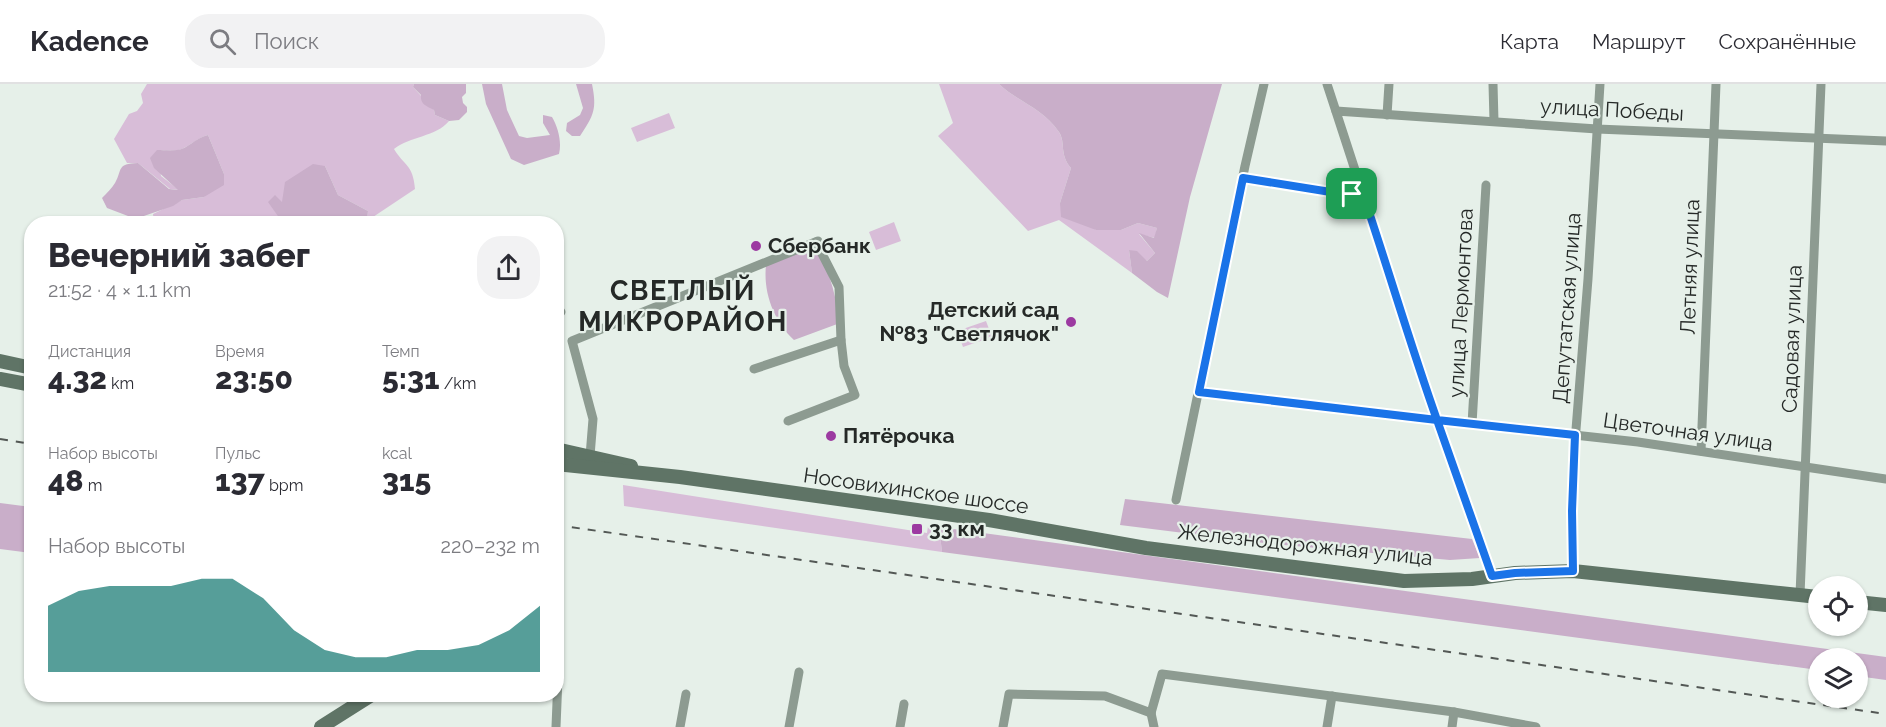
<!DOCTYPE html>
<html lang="ru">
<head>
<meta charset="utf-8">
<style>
	:root { --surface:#fff; --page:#f2f2f3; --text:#2b2b33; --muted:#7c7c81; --line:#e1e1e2; --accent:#0f766e }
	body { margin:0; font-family:Raleway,sans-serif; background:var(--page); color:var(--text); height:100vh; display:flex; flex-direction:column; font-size:22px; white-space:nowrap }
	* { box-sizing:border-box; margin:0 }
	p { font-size:20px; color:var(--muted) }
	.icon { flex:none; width:33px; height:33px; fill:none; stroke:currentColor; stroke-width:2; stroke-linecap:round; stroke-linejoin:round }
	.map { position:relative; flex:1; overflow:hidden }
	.side { position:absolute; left:24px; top:132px; width:540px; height:486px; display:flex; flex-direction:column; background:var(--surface); border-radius:24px; box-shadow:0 2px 4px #0004 }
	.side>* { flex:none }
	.tools { position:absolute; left:1808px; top:492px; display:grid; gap:12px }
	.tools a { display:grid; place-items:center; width:60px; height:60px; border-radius:50%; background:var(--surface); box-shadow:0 2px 4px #0004; font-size:30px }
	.pin { position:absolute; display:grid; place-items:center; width:51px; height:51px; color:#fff; margin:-26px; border-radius:12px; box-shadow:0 3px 9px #0006 }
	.round { display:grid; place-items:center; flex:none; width:63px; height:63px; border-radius:24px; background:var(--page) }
	.summary { display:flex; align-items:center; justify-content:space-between; height:102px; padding:0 24px }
	h1 { font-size:33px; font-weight:800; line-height:45px }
	.stats { display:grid; grid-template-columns:repeat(3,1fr); gap:9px; height:102px; padding:6px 24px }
	.stats div { display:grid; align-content:center }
	.stats b { font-size:30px; font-weight:800 }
	.stats small { font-size:16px; font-weight:400 }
	.stats p { font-size:16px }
	.chart { height:168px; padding:12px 24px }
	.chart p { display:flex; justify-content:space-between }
	.chart svg { width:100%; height:108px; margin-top:6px; fill:var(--accent); opacity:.7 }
	header { display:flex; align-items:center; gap:36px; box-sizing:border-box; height:84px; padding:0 30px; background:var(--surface); border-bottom:2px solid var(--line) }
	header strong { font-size:28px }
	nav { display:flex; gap:33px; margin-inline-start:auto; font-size:21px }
	.search { width:420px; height:54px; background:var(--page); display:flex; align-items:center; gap:15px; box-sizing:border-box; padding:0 21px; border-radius:24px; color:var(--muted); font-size:22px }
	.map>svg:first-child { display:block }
	.green { fill:#d8bdd8 }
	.forest { fill:#c9aec9 }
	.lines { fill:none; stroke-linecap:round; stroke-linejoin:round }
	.street { stroke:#8d9b91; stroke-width:9 }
	.secondary { stroke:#5f7466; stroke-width:14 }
	.rail { stroke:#535855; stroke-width:2; stroke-dasharray:8 8; stroke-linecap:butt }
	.route-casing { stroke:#fff; stroke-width:12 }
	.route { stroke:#1a73e8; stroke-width:8 }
	.poi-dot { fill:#9c3aa1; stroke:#e6f0e9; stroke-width:2 }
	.labels { text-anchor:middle; stroke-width:4.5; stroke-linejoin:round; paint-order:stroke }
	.street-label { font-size:21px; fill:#252927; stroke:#e6f0e9 }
	.poi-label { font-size:21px; font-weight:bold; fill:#252927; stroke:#e6f0e9; text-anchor:start }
	.district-label { font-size:27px; font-weight:bold; letter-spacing:1.5px; fill:#252927; stroke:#e6f0e9 }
</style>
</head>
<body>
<header>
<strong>Kadence</strong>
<div class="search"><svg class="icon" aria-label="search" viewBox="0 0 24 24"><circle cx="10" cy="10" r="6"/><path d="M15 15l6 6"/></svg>Поиск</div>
<nav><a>Карта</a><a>Маршрут</a><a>Сохранённые</a></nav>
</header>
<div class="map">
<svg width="1886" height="643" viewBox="0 0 1886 643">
	<rect width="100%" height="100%" fill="#e6f0e9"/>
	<g class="green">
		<path d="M147,0H414L413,3L434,26L435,31L449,37C436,53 410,52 394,65C404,82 413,80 415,105L367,137L368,127L338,111L325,82L282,119L278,139L240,138L154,139L153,130L182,116L204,113L224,90L208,51C197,54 191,61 182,65C174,68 165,66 157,66L161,92L179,106L170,105L138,79H127L114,55L129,30L137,27L143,19L141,10Z"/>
		<path d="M939,0H999C1018,18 1043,24 1059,48C1066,60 1059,70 1071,84L1060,119L1096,146H1121L1138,139L1157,144L1155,154L1139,150L1155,169L1147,177L1129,166L1132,189L1059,136L1028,147L938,52L953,39Z"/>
		<path d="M669,29L675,44L637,58L631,44Z"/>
		<path d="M894,138L901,157L876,166L869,148Z"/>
		<path d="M986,237L992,253L963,263L957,247Z"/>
		<path d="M623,401L927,449L928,442L939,443L942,468L624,422Z"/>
	</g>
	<g class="forest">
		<path d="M414,0H466V9L462,13L463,19L467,23V28L459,36L449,37L435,31L434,26C426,22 420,20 421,11L413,3Z"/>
		<path d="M482,0H502L507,26L519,52L527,54L550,51L543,39V31L552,33C558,43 562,58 559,70L524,81L511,75L486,20Z"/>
		<path d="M576,0H592C597,25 594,31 580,52H572L566,47L567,39L580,31L583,24Z"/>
		<path d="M999,0H1222L1190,113L1168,214L1157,208L1132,189L1129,166L1137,167L1147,177L1155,169L1139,149L1154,154L1157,144L1138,139L1121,146H1096L1061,133L1060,119L1071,84C1059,70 1066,59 1059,48C1043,24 1018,18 999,0Z"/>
		<path d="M208,51L224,90V101L204,113L182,116L173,122L138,134L128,132L107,124L102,114C107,109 112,104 115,99C123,85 116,80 138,79L169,105L178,106L154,84L150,74L157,66C163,66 171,67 177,66C188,65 195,54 208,51Z"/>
		<path d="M313,80L325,82L338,111L368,127L367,137L360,140L278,139L280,135L268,118L275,111L282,118L285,98Z"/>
		<path d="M812,162C831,185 835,211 840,239L794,256C774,237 763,209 766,181Z"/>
		<path d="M1125,415L1472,455L1480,474L1450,476L1273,460L1120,441Z"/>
		<path d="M0,419L31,423V469L0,465Z"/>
		<path d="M939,443L1886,573V596L1857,592V574H1818V586L942,468Z"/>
	</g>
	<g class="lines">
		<g class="street">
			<path d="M1327,0C1381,164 1432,330 1492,492"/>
			<path d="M1493,0L1494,37"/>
			<path d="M1336,27L1597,45L1886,57"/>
			<path d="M1387,31L1389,0"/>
			<path d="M1243,94L1343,110L1362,107"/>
			<path d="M816,158L839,203L841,256"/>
			<path d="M556,230L561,228"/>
			<path d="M754,285L841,256L844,282L855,311L788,337"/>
			<path d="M1199,307L1320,323L1638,358L1886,395"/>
			<path d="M1472,340L1486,101"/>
			<path d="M1701,367L1716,0"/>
			<path d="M590,372L593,335L572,257L818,157"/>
			<path d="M1176,416L1245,82L1264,0"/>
			<path d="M1573,487V383L1588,195L1600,0"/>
			<path d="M1800,511L1821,0"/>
			<path d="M1151,629L1162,590L1454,628L1536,643"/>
			<path d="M1151,629L1154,643"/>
			<path d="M556,643L559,569L556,546"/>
			<path d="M680,643L686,610"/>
			<path d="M789,643L799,588"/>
			<path d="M900,643L904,620"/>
			<path d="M1003,643L1009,610L1105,612L1151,629"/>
			<path d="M1327,643L1332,612"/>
			<path d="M1452,643L1454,628"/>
		</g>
		<g class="secondary">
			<path d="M0,277L32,284"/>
			<path d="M0,295L32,301"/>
			<path d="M556,365L631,382"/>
			<path d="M556,380L680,393L989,436L1146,464L1404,497L1472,495L1515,489L1573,487L1818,513"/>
			<path d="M1857,518L1886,521"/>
			<path d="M321,643L373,610"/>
		</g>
		<g class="rail">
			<path d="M0,355L32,360"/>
			<path d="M556,441L1886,630"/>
		</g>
	</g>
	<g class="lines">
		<g class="route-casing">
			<path id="route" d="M1352,110H1343L1243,94L1199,308L1437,336L1492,492L1515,489L1573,487L1572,427L1575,351L1437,336C1410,260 1388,184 1362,107L1352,110"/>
		</g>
		<use href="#route" class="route"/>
	</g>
	<g class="poi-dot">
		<circle cx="756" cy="162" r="6"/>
		<circle cx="1071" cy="238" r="6"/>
		<circle cx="831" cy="352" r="6"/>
		<rect x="911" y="439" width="12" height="12" rx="3"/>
	</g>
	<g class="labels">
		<g class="street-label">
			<text transform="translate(1612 26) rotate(3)" y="7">улица Победы</text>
			<text transform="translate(1690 183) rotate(-88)" y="7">Летняя улица</text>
			<text transform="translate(1461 219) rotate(-87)" y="7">улица Лермонтова</text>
			<text transform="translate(1567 224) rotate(-86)" y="7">Депутатская улица</text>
			<text transform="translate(1792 255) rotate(-88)" y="7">Садовая улица</text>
			<text transform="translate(1688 348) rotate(8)" y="7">Цветочная улица</text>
			<text transform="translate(916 407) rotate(8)" y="7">Носовихинское шоссе</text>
			<text transform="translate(1305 461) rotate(6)" y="7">Железнодорожная улица</text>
		</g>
		<g class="poi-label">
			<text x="768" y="169">Сбербанк</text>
			<text x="1059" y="233" text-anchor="end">Детский сад<tspan x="1059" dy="24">№83 "Светлячок"</tspan></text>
			<text x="843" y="359">Пятёрочка</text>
			<text x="929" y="452">33 км</text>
		</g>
		<g class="district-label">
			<text x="683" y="216">СВЕТЛЫЙ<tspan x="683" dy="31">МИКРОРАЙОН</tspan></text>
		</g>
	</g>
</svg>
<div class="tools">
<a><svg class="icon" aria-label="locate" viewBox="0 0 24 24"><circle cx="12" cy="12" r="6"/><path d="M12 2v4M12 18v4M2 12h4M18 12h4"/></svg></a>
<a><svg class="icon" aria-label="layers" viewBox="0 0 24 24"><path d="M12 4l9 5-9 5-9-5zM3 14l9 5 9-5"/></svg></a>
</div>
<div class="pin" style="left:1352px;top:110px;background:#1e9e55"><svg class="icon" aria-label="arrive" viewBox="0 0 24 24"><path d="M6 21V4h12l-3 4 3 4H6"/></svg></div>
<section class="side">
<div class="summary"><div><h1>Вечерний забег</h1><p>21:52 · 4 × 1.1 km</p></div><a class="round"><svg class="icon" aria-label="share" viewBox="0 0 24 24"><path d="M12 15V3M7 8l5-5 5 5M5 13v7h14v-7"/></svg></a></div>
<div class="stats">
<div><p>Дистанция</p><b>4.32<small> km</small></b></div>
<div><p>Время</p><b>23:50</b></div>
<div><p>Темп</p><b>5:31<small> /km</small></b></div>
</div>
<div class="stats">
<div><p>Набор высоты</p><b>48<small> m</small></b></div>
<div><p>Пульс</p><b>137<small> bpm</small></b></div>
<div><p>kcal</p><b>315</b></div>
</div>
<div class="chart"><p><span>Набор высоты</span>220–232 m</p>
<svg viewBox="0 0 160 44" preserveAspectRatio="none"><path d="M0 44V17L10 11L20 9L30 9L40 9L50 6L60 6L70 14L80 27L90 35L100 38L110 38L120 35L130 35L140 33L150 27L160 17V44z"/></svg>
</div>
</section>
</div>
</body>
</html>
